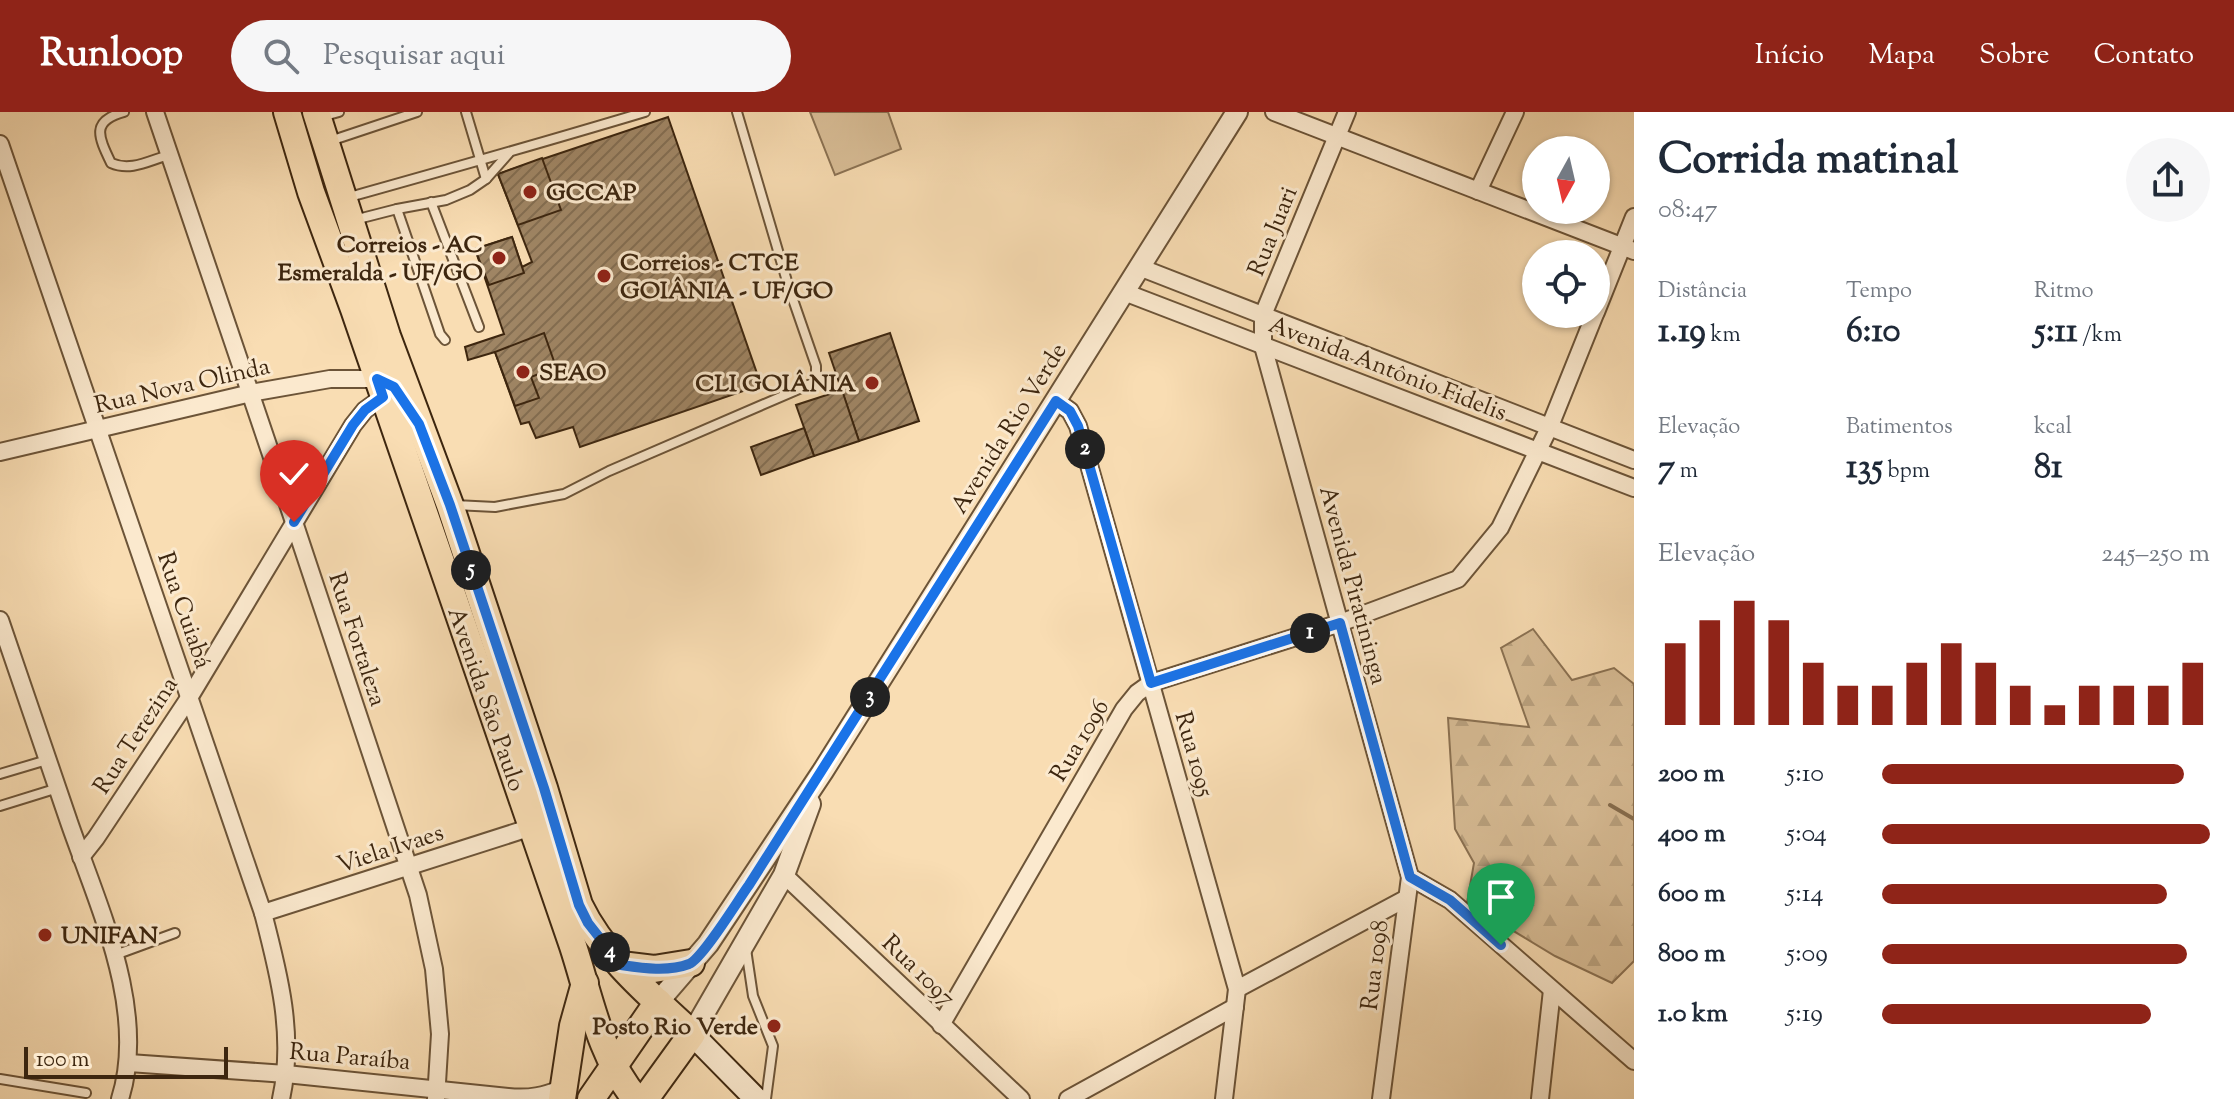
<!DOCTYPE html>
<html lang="pt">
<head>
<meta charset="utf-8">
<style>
	:root { --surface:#fff; --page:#f6f6f7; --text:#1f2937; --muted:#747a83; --accent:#8f2418 }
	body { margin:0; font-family:"Sorts Mill Goudy",serif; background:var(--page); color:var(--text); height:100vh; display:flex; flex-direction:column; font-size:30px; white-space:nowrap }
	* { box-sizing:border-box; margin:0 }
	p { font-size:26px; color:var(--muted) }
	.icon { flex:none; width:44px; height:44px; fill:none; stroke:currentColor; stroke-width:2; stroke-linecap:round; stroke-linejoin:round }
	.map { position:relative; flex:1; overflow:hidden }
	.panel { display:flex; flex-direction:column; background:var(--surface); width:600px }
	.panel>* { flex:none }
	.needle { width:52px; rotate:188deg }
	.fabs { position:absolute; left:1522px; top:24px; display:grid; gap:16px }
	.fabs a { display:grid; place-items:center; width:88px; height:88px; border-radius:50%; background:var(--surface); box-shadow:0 2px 6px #0004; font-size:40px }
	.scale { position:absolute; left:24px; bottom:20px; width:204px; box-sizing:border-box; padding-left:8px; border:4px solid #3d260f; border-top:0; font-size:22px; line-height:28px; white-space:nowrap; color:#3d260f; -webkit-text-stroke:6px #fbe9ce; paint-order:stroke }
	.pin { position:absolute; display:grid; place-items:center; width:68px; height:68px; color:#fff; margin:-82px -34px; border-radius:50% 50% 50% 0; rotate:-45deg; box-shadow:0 0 8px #0007 }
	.pin .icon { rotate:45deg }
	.km { position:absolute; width:40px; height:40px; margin:-20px; border-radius:50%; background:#222; color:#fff; font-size:22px; line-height:40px; text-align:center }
	.round { display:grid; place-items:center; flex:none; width:84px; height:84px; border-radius:42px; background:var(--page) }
	.summary { display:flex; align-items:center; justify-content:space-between; height:136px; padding:0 24px }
	h1 { font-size:44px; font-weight:700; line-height:60px }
	.stats { display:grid; grid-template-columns:repeat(3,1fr); gap:12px; height:136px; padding:8px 24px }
	.stats div { display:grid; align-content:center }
	.stats b { font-size:34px; font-weight:700 }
	.stats small { font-size:22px; font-weight:400 }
	.stats p { font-size:22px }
	.chart { height:224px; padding:16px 24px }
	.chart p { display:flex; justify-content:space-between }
	.chart svg { width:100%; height:144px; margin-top:8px; stroke:var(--accent); stroke-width:6 }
	ul { padding:0 24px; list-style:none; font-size:26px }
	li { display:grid; grid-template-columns:128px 96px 1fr; align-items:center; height:60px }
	li i { height:20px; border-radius:10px; background:var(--accent) }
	header { display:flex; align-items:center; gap:48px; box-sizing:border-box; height:112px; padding:0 40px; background:var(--accent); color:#fff }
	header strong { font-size:38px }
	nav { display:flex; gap:44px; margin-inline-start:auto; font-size:28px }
	.search { width:560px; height:72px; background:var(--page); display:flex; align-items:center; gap:20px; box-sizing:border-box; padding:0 28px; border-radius:44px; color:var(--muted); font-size:30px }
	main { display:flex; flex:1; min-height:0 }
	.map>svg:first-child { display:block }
	.forest { fill:url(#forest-firs); stroke:#8b7253; stroke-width:2 }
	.green { fill:#d9be97; stroke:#8b7253; stroke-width:2 }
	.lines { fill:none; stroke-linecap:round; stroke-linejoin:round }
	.stream { stroke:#876f50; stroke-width:4 }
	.building { fill:url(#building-hatch); stroke:#3d260f; stroke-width:2 }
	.service-casing { stroke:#6c5438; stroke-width:12 }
	.minor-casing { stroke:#6c5438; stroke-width:20 }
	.tertiary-casing { stroke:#6c5438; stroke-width:24 }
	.secondary-casing { stroke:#3d260f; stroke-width:26 }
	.primary-casing { stroke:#3d260f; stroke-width:30 }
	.service { stroke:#fbe9ce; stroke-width:8 }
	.minor { stroke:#fbe9ce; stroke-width:16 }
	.tertiary { stroke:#fbe9ce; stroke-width:20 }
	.secondary { stroke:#fbe9ce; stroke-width:22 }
	.primary { stroke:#f9ddb3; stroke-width:26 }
	.route-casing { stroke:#fff; stroke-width:16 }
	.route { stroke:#1a73e8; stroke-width:10 }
	.poi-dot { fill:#8f2418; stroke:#fbe9ce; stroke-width:3 }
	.labels { text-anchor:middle; stroke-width:6; stroke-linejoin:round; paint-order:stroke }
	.poi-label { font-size:24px; font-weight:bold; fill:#3d260f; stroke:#fbe9ce; text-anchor:start }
	.street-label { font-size:24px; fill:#3d260f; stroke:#fbe9ce }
</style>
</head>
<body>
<header>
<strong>Runloop</strong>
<div class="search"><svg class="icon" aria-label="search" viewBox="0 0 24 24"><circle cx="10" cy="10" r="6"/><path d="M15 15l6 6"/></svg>Pesquisar aqui</div>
<nav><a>Início</a><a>Mapa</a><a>Sobre</a><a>Contato</a></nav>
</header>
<main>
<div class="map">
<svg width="1634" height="987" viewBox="0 0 1634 987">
	<defs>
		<pattern id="forest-firs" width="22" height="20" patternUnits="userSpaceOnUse" patternTransform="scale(2)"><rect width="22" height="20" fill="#d9be97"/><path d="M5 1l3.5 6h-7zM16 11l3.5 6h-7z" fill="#bba381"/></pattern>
		<pattern id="building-hatch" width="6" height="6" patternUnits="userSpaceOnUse" patternTransform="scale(2)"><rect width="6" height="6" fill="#9f8564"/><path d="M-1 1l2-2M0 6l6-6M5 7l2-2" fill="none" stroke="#836d51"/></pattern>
	</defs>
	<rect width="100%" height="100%" fill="#f9ddb3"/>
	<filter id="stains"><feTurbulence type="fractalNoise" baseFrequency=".0025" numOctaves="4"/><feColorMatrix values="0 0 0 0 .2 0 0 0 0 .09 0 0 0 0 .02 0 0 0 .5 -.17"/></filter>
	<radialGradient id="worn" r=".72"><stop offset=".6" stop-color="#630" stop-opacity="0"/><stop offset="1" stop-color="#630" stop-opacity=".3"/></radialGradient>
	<path class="forest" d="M1533,517L1572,568L1614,556L1634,572V849L1612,871L1555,844L1467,791L1474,751L1455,717L1448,606L1529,615L1501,536Z"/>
	<path class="green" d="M810,0H888L901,37L835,63Z"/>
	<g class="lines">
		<path class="stream" d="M1610,693L1634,707"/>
	</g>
	<g class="building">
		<path d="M668,5L761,273L580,335L573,315L536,326L529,310L521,312L495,240L468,248L465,235L504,222L475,137L512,125L522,155L532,150L498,62Z"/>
		<path d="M542,46L561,98L518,113L498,62Z"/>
		<path d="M512,125L524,161L489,173L475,137Z"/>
		<path d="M544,221L556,255L531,265L539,286L515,294L495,240Z"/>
		<path d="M890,221L919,309L859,329L829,241Z"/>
		<path d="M842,278L859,329L814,344L796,293Z"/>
		<path d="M804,316L814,344L761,363L751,335Z"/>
	</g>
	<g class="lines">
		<g class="service-casing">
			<g id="service">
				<path d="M124,0C91,9 98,24 111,51C131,60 150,48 169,43"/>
				<path d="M466,0L486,67"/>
				<path d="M321,5L339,0"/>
				<path d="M330,29L417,0"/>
				<path d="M346,86C446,58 545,30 645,0"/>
				<path d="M431,90L479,215"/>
				<path d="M397,97L440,222L445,228"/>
				<path d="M354,108L397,97L446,88L470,78L486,67L509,41"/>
				<path d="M455,393L495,395L564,382L609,359L813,271L816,263V254L789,176L737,0"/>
				<path d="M0,662L47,648"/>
				<path d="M0,694L58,676"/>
				<path d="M746,837L753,884L773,934L766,987"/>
				<path d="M115,843L175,821"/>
				<path d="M0,967L86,981"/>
			</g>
		</g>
		<g class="minor-casing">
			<g id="minor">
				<path d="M155,0L294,410L418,783L434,857L440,922L436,987"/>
				<path d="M1274,0L1634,139"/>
				<path d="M1347,0L1263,203V234L1410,765L1381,987"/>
				<path d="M0,32L263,801C279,862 295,924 281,987"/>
				<path d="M1478,79L1515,0"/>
				<path d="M1139,155L1634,348"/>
				<path d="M1124,180L1634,376"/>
				<path d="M1596,200L1634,105"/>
				<path d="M1056,289L1070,299L1078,314L1237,877L1224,987"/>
				<path d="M0,340L251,281L330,267H377"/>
				<path d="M0,508C23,576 46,643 69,710C98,794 148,898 120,987"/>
				<path d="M81,745L96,726L189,586L353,313L365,298L383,285"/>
				<path d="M784,763L1021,987"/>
				<path d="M1410,765L1450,788L1634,949"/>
				<path d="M263,801L532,715"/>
				<path d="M1237,877L1407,786"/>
				<path d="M941,913L1124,597L1137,581L1151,571L1340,511L1458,467L1500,416L1550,314L1595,202"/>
				<path d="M129,951L286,962L508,985C531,987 543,984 564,976"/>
				<path d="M1068,987L1235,895"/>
				<path d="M1540,987L1552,878"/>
			</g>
		</g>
		<g class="tertiary-casing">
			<g id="tertiary">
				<path d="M658,890L708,832L823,659L1237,0"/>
				<path d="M692,922L784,763L810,692"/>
			</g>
		</g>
		<g class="secondary-casing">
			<path id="secondary" d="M692,922L756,987"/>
		</g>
		<g class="primary-casing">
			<g id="primary">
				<path d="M287,0L311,80L354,197L573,834C590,886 600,945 636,987"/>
				<path d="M316,0L387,224L450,393L544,676L579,793C604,845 650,883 692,922L645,987"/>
				<path d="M621,853L654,857L691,851"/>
				<path d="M562,987L573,914L585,871"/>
				<path d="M591,987L658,890"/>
			</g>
		</g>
		<use href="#service" class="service"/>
		<use href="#minor" class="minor"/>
		<use href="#tertiary" class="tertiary"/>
		<use href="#secondary" class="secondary"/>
		<use href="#primary" class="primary"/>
	</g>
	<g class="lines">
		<g class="route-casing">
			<path id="route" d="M294,410L353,313L365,298L383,285L377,267L394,275L419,312L450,393L544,676L579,793L588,811L621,853C642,856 668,860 689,852C703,846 738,788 749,773L1056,289L1070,299L1078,314L1151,571L1340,511L1410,765L1450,788L1501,833"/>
		</g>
		<use href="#route" class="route"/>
	</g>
	<g class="poi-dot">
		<circle cx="530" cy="80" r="8"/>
		<circle cx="499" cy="146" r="8"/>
		<circle cx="604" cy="164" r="8"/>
		<circle cx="523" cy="260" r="8"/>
		<circle cx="872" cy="271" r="8"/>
		<circle cx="45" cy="823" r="8"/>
		<circle cx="774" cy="914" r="8"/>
	</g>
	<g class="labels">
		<g class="poi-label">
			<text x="546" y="88">GCCAP</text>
			<text x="483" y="140" text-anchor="end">Correios - AC<tspan x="483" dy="28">Esmeralda - UF/GO</tspan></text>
			<text x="620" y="158">Correios - CTCE<tspan x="620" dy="28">GOIÂNIA - UF/GO</tspan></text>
			<text x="539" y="268">SEAO</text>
			<text x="856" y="279" text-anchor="end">CLI GOIÂNIA</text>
			<text x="61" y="831">UNIFAN</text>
			<text x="758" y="922" text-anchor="end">Posto Rio Verde</text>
		</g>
		<g class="street-label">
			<text transform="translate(1272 119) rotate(-68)" y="8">Rua Juari</text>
			<text transform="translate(1388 256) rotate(21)" y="8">Avenida Antônio Fidelis</text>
			<text transform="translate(182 273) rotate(-13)" y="8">Rua Nova Olinda</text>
			<text transform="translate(1008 316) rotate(-58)" y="8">Avenida Rio Verde</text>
			<text transform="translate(1354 473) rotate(75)" y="8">Avenida Piratininga</text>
			<text transform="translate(185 498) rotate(71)" y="8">Rua Cuiabá</text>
			<text transform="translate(358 527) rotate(72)" y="8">Rua Fortaleza</text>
			<text transform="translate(487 587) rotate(71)" y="8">Avenida São Paulo</text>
			<text transform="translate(135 623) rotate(-57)" y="8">Rua Terezina</text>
			<text transform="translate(1079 628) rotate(-59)" y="8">Rua 1096</text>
			<text transform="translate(1195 642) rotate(74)" y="8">Rua 1095</text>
			<text transform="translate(390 736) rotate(-18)" y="8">Viela Ivaes</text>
			<text transform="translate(1374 853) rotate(-83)" y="8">Rua 1098</text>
			<text transform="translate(919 858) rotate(44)" y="8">Rua 1097</text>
			<text transform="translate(350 944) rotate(5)" y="8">Rua Paraíba</text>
		</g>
	</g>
	<rect width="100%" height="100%" filter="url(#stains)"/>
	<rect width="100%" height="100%" fill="url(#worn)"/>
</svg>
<div class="fabs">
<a><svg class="needle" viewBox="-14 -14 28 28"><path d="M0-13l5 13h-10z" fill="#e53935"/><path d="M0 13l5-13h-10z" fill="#747a83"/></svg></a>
<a><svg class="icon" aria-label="locate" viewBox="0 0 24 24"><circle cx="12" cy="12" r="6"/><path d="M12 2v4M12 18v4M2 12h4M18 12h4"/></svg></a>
</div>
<div class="scale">100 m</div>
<div class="pin" style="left:1501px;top:833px;background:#1e9e55"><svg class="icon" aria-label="arrive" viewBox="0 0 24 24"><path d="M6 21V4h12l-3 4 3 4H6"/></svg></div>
<div class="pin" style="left:294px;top:410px;background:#d93025"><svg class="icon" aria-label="check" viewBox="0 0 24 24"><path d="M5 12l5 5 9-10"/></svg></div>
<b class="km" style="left:1310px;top:521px">1</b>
<b class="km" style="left:1085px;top:337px">2</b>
<b class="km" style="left:870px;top:585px">3</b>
<b class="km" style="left:610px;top:840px">4</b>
<b class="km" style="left:471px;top:458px">5</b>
</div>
<section class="panel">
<div class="summary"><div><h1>Corrida matinal</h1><p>08:47</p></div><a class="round"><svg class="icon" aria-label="share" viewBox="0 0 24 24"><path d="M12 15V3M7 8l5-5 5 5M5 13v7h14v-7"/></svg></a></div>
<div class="stats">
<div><p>Distância</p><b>1.19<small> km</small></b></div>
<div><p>Tempo</p><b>6:10</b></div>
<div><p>Ritmo</p><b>5:11<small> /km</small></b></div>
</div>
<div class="stats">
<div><p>Elevação</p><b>7<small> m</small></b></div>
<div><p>Batimentos</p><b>135<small> bpm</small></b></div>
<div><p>kcal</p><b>81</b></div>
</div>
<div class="chart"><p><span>Elevação</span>245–250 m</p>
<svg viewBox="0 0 160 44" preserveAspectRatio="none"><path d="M5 44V19M15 44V12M25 44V6M35 44V12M45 44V25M55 44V32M65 44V32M75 44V25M85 44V19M95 44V25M105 44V32M115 44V38M125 44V32M135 44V32M145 44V32M155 44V25"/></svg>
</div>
<ul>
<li><b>200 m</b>5:10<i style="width:92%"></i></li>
<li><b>400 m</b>5:04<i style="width:100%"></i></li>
<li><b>600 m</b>5:14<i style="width:87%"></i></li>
<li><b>800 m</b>5:09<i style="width:93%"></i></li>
<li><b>1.0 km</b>5:19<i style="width:82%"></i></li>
</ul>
</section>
</main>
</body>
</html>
